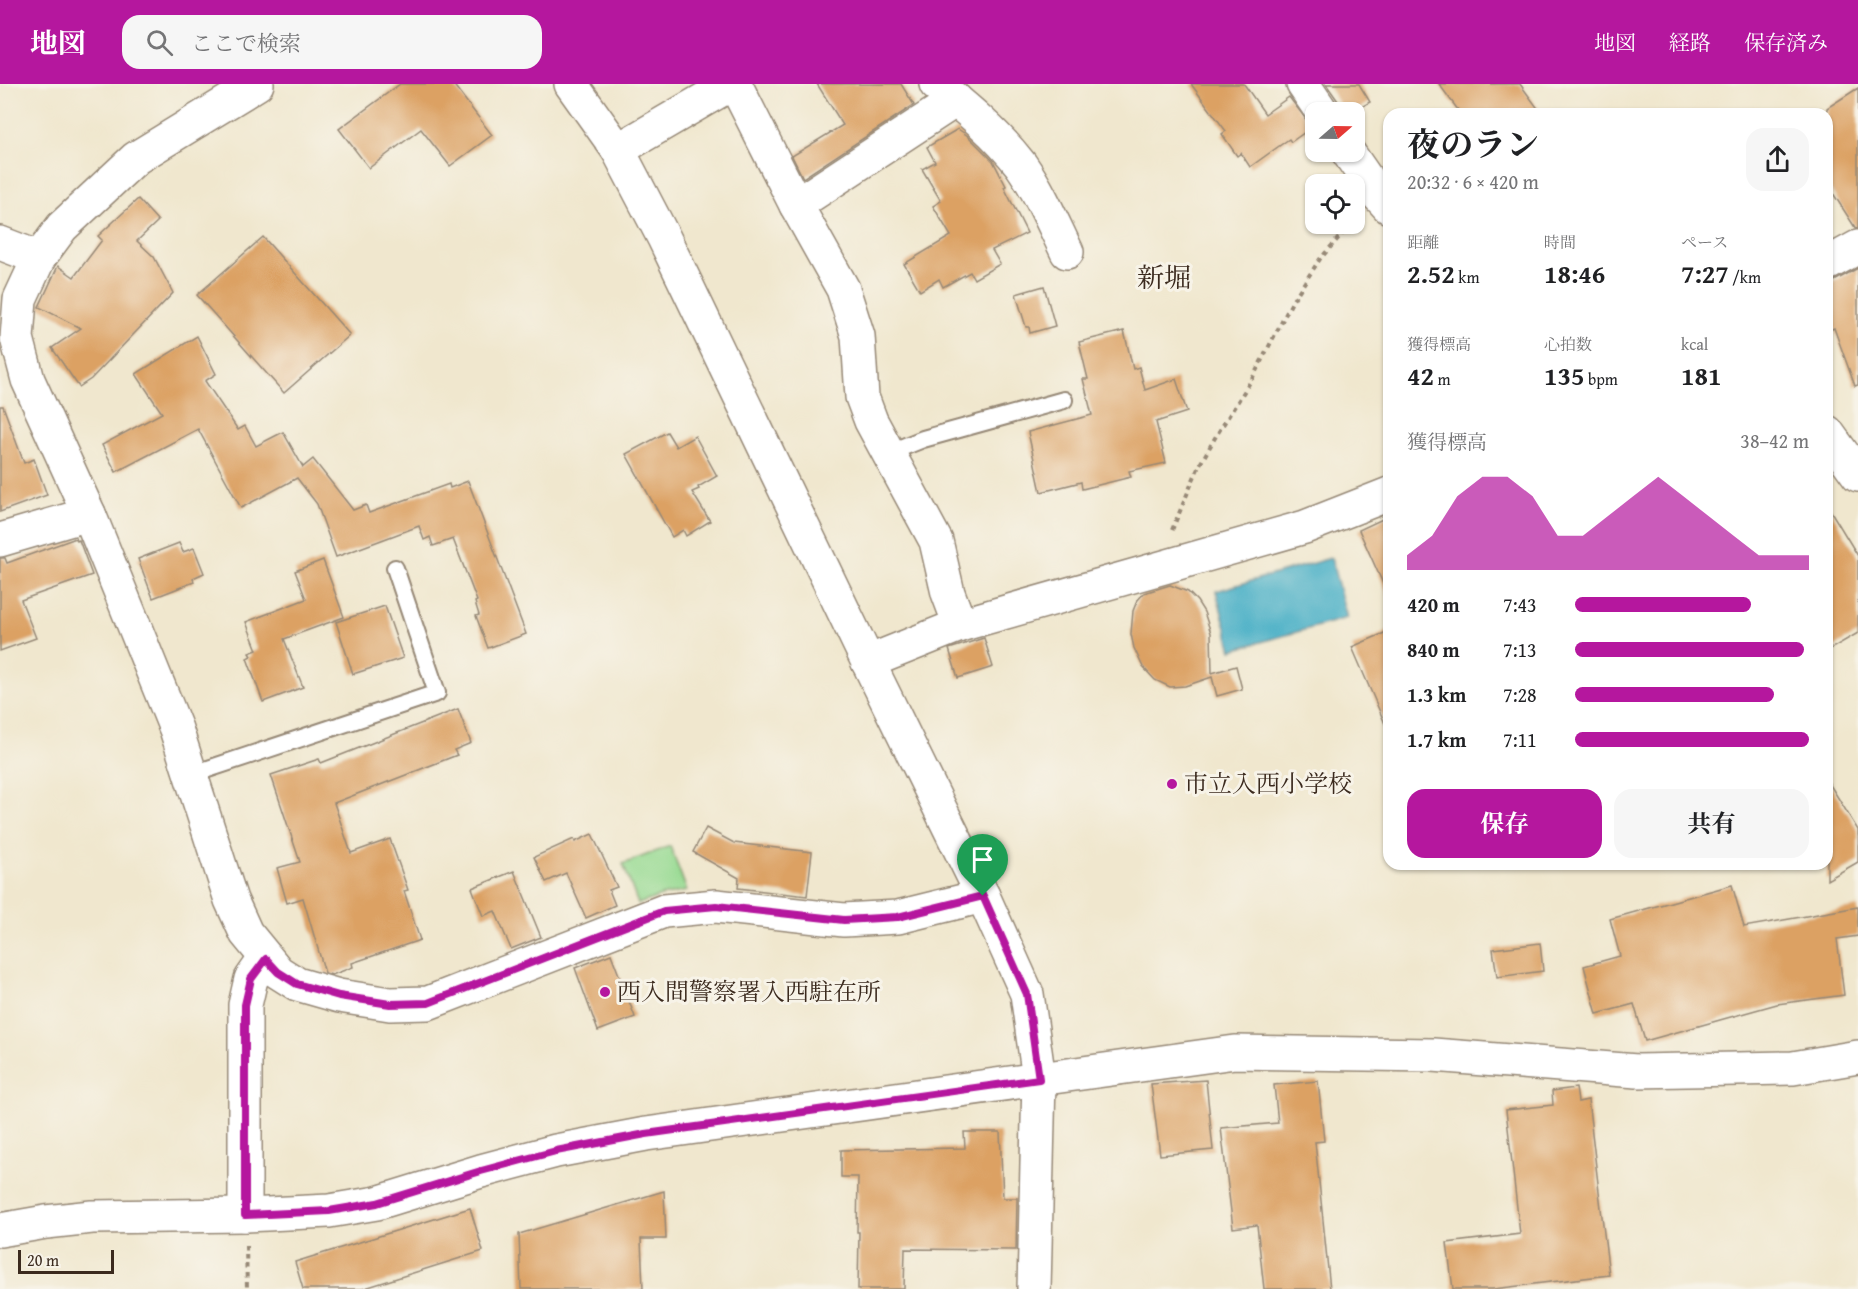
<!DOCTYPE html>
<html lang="ja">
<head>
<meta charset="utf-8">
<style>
	:root { --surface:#fff; --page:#f6f6f6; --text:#202124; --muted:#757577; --accent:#b5179e }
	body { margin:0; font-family:"Gentium Book Plus","Noto Serif JP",serif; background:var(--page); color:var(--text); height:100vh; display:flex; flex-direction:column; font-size:22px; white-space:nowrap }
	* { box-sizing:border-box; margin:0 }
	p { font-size:20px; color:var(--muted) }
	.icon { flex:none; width:33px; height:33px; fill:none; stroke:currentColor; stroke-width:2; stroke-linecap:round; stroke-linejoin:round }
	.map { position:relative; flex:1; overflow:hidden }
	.drawer { position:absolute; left:1383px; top:24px; width:450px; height:762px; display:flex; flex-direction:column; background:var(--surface); border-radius:18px; box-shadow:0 2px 4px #0004 }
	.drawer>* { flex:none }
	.needle { width:39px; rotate:70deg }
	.controls { position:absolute; left:1305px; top:18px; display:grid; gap:12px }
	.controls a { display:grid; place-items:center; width:60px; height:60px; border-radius:12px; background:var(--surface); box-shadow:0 2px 4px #0004; font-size:30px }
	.scale { position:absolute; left:18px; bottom:15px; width:96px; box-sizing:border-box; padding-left:6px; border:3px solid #3b2a1e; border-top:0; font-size:16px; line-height:21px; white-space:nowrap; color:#3b2a1e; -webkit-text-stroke:4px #f7f3e8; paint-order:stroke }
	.pin { position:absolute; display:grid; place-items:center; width:51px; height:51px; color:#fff; margin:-62px -26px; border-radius:50% 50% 50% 0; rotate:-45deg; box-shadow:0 0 6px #0007 }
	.pin .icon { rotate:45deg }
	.round { display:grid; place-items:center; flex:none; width:63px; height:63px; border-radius:18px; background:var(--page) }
	.head { display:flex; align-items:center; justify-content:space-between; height:102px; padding:0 24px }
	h1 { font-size:33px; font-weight:700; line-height:45px }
	.stats { display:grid; grid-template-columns:repeat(3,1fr); gap:9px; height:102px; padding:6px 24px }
	.stats div { display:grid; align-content:center }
	.stats b { font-size:26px; font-weight:700 }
	.stats small { font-size:16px; font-weight:400 }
	.stats p { font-size:16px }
	.chart { height:168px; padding:12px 24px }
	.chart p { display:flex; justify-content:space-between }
	.chart svg { width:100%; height:108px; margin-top:6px; fill:var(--accent); opacity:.7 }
	.action { display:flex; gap:12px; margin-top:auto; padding:12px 24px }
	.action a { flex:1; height:69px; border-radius:18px; background:var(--accent); color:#fff; font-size:24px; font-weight:700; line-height:69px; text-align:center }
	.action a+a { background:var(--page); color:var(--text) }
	ul { padding:0 24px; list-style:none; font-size:20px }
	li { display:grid; grid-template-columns:96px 72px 1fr; align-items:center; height:45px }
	li i { height:15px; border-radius:8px; background:var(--accent) }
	header { display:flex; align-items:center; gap:36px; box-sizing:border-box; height:84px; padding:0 30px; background:var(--accent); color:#fff }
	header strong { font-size:28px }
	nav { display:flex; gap:33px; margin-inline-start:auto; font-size:21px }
	.search { width:420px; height:54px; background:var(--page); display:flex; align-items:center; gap:15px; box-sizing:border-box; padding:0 21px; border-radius:18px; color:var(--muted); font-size:22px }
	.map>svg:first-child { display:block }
	.green { fill:#97da92; stroke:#698258; stroke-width:1.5 }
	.water { fill:#47afc6; stroke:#416c72; stroke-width:1.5 }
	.building { fill:#dca164 }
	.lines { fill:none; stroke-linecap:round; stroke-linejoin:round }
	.service-casing { stroke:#968876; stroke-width:20 }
	.minor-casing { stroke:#968876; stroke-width:36 }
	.tertiary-casing { stroke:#968876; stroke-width:36 }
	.path { stroke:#968876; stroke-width:4; stroke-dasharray:4.5 4.5; stroke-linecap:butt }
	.service { stroke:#fff; stroke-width:16 }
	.minor { stroke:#fff; stroke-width:33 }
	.tertiary { stroke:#fff; stroke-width:33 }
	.route-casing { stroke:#fff; stroke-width:12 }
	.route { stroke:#b5179e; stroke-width:8 }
	.poi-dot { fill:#b5179e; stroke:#f7f3e8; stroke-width:2 }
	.labels { text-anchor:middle; stroke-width:6; stroke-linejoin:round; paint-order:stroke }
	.poi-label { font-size:24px; fill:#3b2a1e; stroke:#f7f3e8; text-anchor:start }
	.quarter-label { font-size:27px; fill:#3b2a1e; stroke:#f7f3e8 }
</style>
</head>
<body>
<header>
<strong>地図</strong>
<div class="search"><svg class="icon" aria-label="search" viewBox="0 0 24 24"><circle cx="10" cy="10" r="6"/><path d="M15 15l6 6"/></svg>ここで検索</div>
<nav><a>地図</a><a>経路</a><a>保存済み</a></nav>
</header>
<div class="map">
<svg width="1858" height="1205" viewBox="0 0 1858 1205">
	<rect width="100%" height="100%" fill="#f7f3e8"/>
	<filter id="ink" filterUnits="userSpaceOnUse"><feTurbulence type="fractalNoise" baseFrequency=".0167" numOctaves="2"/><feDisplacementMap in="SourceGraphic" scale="12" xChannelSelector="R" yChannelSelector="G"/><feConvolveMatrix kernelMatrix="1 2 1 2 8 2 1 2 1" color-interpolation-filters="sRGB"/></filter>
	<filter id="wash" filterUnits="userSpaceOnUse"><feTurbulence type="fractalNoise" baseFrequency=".008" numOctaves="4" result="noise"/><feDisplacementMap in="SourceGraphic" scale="24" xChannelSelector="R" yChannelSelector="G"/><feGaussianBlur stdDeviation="1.35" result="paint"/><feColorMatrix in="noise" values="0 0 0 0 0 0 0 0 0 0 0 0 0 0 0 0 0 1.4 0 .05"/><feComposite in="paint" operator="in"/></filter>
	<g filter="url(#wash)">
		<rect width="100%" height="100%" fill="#f0e7ce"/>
		<path class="green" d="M670,762L687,807L661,812L638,820L623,780Z"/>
		<path class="water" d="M1331,474L1347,534L1232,566L1216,507Z"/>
		<g id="blocks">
			<g class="building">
				<path d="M400,0H453L492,51L450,82L421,45L369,84L339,45Z"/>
				<path d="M817,0H901L914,21L803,94L792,72L843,41Z"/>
				<path d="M1191,0H1244L1265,30L1289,13L1312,43L1291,58L1289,55L1250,83L1241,69L1237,72L1222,50L1226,47Z"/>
				<path d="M1326,0H1359L1370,18L1353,28H1340L1338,17Z"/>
				<path d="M1439,0H1520L1542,30H1461Z"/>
				<path d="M1858,4V144L1856,145L1827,100V24Z"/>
				<path d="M958,45L968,52L993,77L1006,102L1004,103L1027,149L992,166L1000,180L974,195L970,188L943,203L939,195L920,207L904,180L951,152L933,122L941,117L922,85L935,78L927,63Z"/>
				<path d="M138,115L158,137L137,157L154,173L173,209L91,295L79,303L52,264L81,244L39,223L58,182L74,193L102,156L98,152Z"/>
				<path d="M263,153L350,251L284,309L197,211Z"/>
				<path d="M1858,184V301L1855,302L1834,244L1827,247V201Z"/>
				<path d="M1044,202L1055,242L1030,249L1029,243H1026L1016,210Z"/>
				<path d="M1124,247L1133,285L1139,283L1145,306L1176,295L1187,328L1156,338L1166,379L1129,387L1131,393L1082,405L1081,398L1041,408L1028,348L1092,331L1083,295H1088L1079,258Z"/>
				<path d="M197,252L216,290L205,297L238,346L245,342L256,362L283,348L303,383L313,375L353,426L366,421L369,429L449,400L450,404L468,397L526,550L488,564L476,532L479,531L475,518L477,517L453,455L433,462L430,453L424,456L419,442L336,473L317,420L297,394L241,424L198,345L116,388L102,361L162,329L136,290Z"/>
				<path d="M0,322H3L24,379L34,375L47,411L0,428Z"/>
				<path d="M667,348L676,363L695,352L717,392L698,403L699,405L692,408L710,437L686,452L683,446L672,453L626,370Z"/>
				<path d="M1827,421L1858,472V549L1827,567Z"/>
				<path d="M1389,432V513L1359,446Z"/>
				<path d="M76,454L77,457L79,456L92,491L21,516L36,554L0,567V474H5L7,479Z"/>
				<path d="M179,459L183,468L194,464L204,489L193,494L194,498L153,514L138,475Z"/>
				<path d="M323,476L344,533L284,555L303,603L263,618L247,574L251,572L249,569L257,566L246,538L306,515L295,487Z"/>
				<path d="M1170,501L1188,508L1197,517L1204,528L1211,549L1212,589L1236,582L1242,605L1217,612L1212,593L1185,602L1170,603L1155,596L1143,583L1134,564L1131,550L1133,527L1137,517L1144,509Z"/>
				<path d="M385,522L403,574L353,590L336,538Z"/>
				<path d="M1389,547V649L1352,563Z"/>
				<path d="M984,554L993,583L958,594L949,565Z"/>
				<path d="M458,625L471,659L454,666L457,671L334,719L351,769L390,755L408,806L404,807L420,856L352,879L353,883L332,891L325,889L303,814L287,819L277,784L300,778L271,691L319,675L321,679Z"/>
				<path d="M1827,696L1858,746V778L1827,796Z"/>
				<path d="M706,744L734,759L812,768L807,812L738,804L739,794L693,768Z"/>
				<path d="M592,750L617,803L609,806L615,821L586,834L566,789L546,798L534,773L574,755L575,758Z"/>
				<path d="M514,787L541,853L511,865L495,827L483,832L472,804Z"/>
				<path d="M1732,801L1744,843L1858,823V852L1837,855L1844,911L1777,920L1645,957L1634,920L1597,930L1584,882L1620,872L1610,835Z"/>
				<path d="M1540,859L1543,887L1497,893L1493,865Z"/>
				<path d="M611,870L635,933L598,947L575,884Z"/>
				<path d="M1206,996L1213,1066L1160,1071L1151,1000Z"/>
				<path d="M1318,997L1324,1057L1315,1058L1330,1205H1264L1257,1141L1233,1144L1221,1044L1278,1039L1274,1001Z"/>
				<path d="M1576,1004L1578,1018L1588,1016L1609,1191L1493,1205H1453L1447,1159L1520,1150L1506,1026L1553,1021L1552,1007Z"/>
				<path d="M964,1048H1000L1003,1114H1017L1016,1166L905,1165L904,1205H858L859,1148H857L858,1093H841V1066L965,1064Z"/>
				<path d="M664,1107L666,1155H641L643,1205H521L519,1150Z"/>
				<path d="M470,1124L483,1167L362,1205H303L295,1178Z"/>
			</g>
		</g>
	</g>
	<g filter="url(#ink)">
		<use href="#blocks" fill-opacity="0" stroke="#968876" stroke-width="1.5"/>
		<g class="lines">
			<g class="service-casing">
				<g id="service">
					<path d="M888,369L923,355L1064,316"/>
					<path d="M190,691L437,609L395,484"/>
				</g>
			</g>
			<g class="minor-casing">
				<g id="minor">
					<path d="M257,0L136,74L62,143L39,174L20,215L17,254L28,296L89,430L176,645L231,816L246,849L278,888L297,900L339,912L390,920L428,919L664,827L716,822L844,836L898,833L983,812"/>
					<path d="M735,0L796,121L843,205L858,252L862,313L871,337L936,457L948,509L960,541"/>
					<path d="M936,0C966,24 997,50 1021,81C1040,108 1053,139 1067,168"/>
					<path d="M1303,0L1322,28"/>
					<path d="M618,66L731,0"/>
					<path d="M1348,68L1377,110L1389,123"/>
					<path d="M796,121L956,16"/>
					<path d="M0,159L39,174"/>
					<path d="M1827,180L1858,163"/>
					<path d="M1827,348L1858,391"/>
					<path d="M0,456L89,430"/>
					<path d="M868,578L960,541L1305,443L1389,410"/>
					<path d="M1039,995L1235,968L1433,971L1637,987L1793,984L1858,973"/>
					<path d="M245,1131V921L251,895L265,875"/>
				</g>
			</g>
			<g class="tertiary-casing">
				<g id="tertiary">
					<path d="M571,0L618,66L664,154L868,578L983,812L1027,910L1039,995L1034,1205"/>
					<path d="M0,1146L46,1138L92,1133L245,1131L329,1127L377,1119L481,1087L556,1067L646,1050L1039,995"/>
				</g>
			</g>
			<g class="path">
				<path d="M1172,446L1199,382L1216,352L1252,295L1293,216L1320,175L1351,140"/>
				<path d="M246,1162L247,1205"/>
			</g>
			<use href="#service" class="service"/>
			<use href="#minor" class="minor"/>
			<use href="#tertiary" class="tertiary"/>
		</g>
	</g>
	<g class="lines" filter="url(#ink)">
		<g class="route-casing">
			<path id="route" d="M983,812L1027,910L1039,995L646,1050L556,1067L481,1087L377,1119L329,1127L245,1131V921L251,895L266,875L278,888L297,900L339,912L390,920L428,919L664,827L716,822L844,836L898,833Z"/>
		</g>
		<use href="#route" class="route"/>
	</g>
	<g class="poi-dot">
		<circle cx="1172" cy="700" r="6"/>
		<circle cx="605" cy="908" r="6"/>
	</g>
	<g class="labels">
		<g class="poi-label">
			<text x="1184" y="708">市立入西小学校</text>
			<text x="617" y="916">西入間警察署入西駐在所</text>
		</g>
		<g class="quarter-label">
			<text x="1164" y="203">新堀</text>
		</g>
	</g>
</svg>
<div class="controls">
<a><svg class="needle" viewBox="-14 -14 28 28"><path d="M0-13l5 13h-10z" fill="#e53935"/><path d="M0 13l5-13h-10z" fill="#757577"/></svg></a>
<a><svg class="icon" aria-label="locate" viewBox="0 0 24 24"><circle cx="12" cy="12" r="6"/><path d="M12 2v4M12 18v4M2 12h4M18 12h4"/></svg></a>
</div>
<div class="scale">20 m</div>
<div class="pin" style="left:983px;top:812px;background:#1e9e55"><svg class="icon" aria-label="arrive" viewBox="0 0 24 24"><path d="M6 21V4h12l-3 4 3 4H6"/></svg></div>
<section class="drawer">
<div class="head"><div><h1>夜のラン</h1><p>20:32 · 6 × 420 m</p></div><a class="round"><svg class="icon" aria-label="share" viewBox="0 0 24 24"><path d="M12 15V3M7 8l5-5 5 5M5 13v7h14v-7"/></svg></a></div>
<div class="stats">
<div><p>距離</p><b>2.52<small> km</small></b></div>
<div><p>時間</p><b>18:46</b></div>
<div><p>ペース</p><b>7:27<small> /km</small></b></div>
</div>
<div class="stats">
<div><p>獲得標高</p><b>42<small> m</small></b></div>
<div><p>心拍数</p><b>135<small> bpm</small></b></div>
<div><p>kcal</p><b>181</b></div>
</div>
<div class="chart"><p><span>獲得標高</span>38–42 m</p>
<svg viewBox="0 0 160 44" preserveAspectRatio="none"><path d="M0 44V38L10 30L20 14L30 6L40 6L50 14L60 30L70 30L80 22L90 14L100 6L110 14L120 22L130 30L140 38L150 38L160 38V44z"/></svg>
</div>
<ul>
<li><b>420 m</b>7:43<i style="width:75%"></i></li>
<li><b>840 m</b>7:13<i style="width:98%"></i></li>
<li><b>1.3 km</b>7:28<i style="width:85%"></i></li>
<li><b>1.7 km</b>7:11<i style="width:100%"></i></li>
</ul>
<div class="action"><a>保存</a><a>共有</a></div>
</section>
</div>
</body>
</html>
